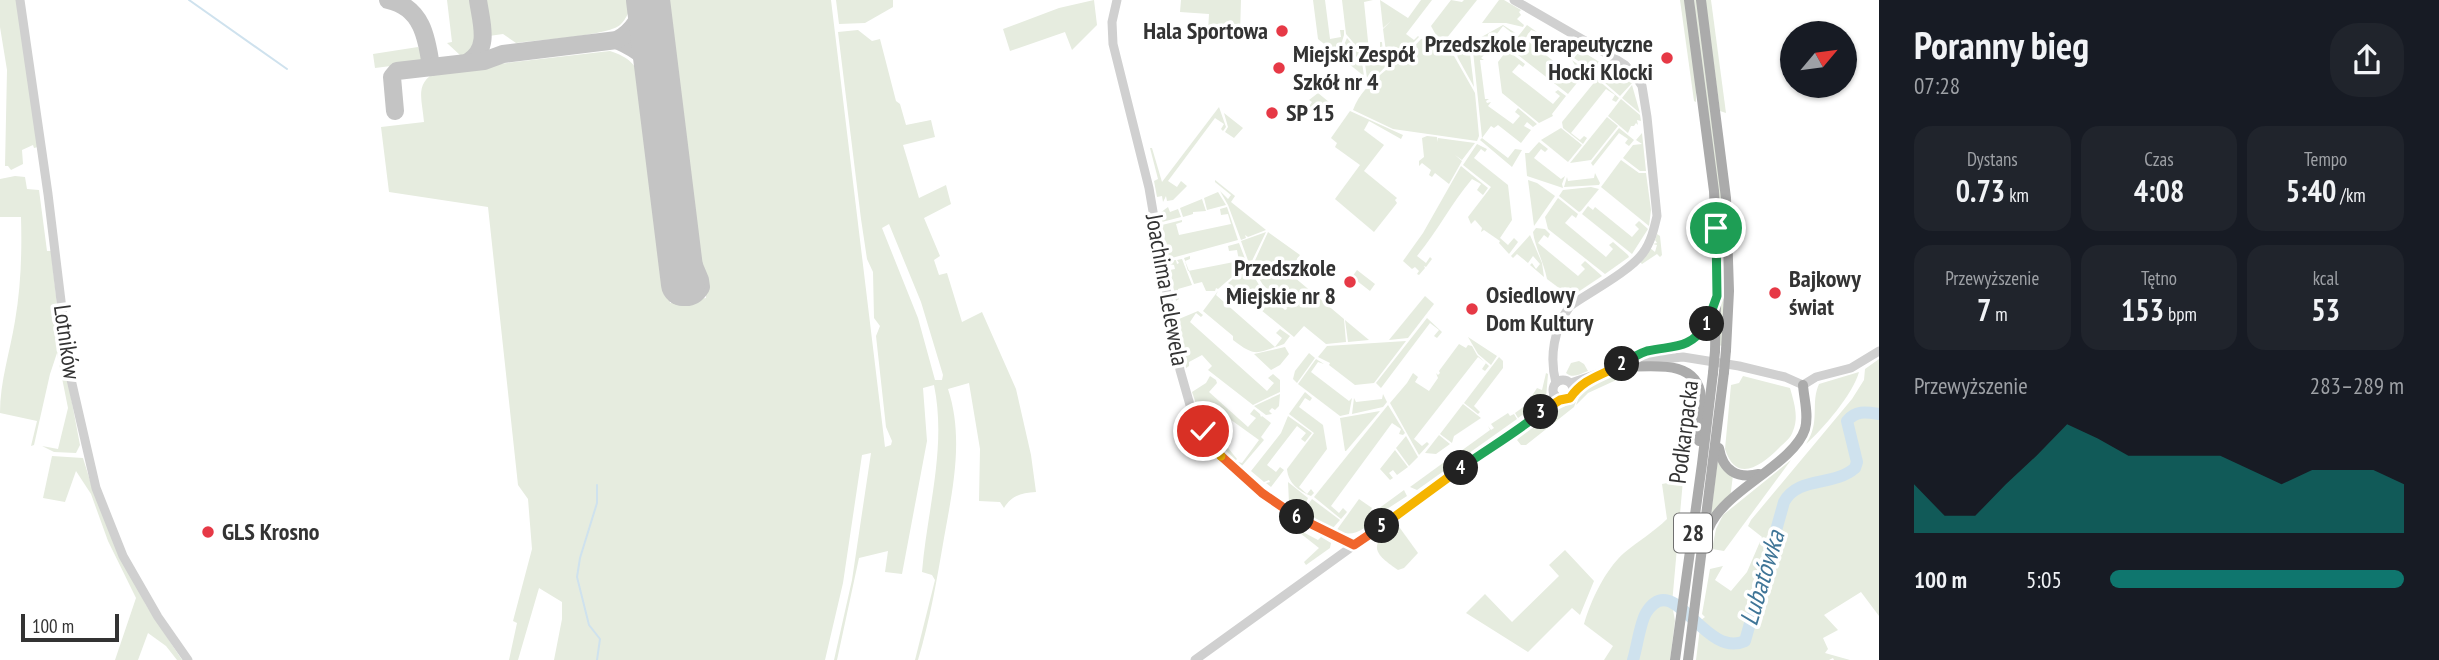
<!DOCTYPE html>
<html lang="pl">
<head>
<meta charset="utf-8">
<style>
	:root { --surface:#171b24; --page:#20242c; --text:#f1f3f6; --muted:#9ea1a6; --accent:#0f766e }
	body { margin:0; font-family:"PT Sans Narrow",sans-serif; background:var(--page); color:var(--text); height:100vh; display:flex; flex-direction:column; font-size:26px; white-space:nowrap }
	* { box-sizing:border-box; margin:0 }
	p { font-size:23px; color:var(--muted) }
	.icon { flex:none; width:38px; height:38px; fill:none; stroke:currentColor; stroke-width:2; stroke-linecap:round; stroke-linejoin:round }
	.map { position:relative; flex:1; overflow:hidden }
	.sheet { display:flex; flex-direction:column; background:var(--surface); width:560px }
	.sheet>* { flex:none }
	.needle { width:46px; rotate:61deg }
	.fabs { position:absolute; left:1780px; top:21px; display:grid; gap:14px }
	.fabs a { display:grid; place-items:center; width:77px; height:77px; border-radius:50%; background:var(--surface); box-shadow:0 2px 5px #0004; font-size:35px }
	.scale { position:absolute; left:21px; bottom:18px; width:98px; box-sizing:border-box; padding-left:7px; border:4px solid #333; border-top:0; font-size:19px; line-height:24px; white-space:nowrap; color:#333; -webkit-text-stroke:5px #fff; paint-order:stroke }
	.pin { position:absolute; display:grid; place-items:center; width:60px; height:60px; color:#fff; margin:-30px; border:4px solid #fff; border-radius:50%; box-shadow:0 2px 7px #0007 }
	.km { position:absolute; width:35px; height:35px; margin:-18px; border-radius:50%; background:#222; color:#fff; font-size:19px; line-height:35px; text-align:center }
	.round { display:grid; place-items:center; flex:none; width:74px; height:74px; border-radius:28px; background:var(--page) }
	.summary { display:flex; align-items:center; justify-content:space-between; height:119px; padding:0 35px }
	h1 { font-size:38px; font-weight:700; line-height:52px }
	.metrics { display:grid; grid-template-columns:repeat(3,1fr); gap:10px; height:119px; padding:7px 35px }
	.metrics div { display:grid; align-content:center; border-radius:18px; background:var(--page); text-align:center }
	.metrics b { font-size:30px; font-weight:700 }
	.metrics small { font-size:19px; font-weight:400 }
	.metrics p { font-size:19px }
	.chart { height:196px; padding:14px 35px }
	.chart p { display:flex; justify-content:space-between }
	.chart svg { width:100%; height:126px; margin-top:7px; fill:var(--accent); opacity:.7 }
	ul { padding:0 35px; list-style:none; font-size:23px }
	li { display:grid; grid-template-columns:112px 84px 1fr; align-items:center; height:52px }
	li i { height:18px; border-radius:9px; background:var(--accent) }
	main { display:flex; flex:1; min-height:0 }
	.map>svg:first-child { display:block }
	.green { fill:#e6ecdf; fill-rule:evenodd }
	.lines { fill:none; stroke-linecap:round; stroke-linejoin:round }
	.stream { stroke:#cfe2ee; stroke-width:2 }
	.river { stroke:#cfe2ee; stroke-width:12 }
	.taxiway { stroke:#c4c4c4; stroke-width:18 }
	.runway { stroke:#c4c4c4; stroke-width:44 }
	.minor { stroke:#d0d0d0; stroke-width:9 }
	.major { stroke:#ababab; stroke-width:10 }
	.major-bridge { stroke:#ababab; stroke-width:10 }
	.split-1-casing { stroke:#fff; stroke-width:14 }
	.split-2-casing { stroke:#fff; stroke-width:14 }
	.split-3-casing { stroke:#fff; stroke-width:14 }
	.split-4-casing { stroke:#fff; stroke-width:14 }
	.split-5-casing { stroke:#fff; stroke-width:14 }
	.split-6-casing { stroke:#fff; stroke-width:14 }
	.split-7-casing { stroke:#fff; stroke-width:14 }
	.split-8-casing { stroke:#fff; stroke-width:14 }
	.split-1 { stroke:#22a559; stroke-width:9 }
	.split-2 { stroke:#22a559; stroke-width:9 }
	.split-3 { stroke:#f5b400; stroke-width:9 }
	.split-4 { stroke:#22a559; stroke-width:9 }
	.split-5 { stroke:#f5b400; stroke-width:9 }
	.split-6 { stroke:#f0652b; stroke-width:9 }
	.split-7 { stroke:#f0652b; stroke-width:9 }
	.split-8 { stroke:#f5b400; stroke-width:9 }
	.poi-dot { fill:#e63946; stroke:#fff; stroke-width:2.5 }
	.labels { text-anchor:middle; stroke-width:7; stroke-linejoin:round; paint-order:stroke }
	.shield { fill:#fff; stroke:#707070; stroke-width:2 }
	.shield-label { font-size:23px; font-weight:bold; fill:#333 }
	.poi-label { font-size:24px; font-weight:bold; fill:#333; stroke:#fff; text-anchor:start }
	.street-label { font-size:24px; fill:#333; stroke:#fff }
	.water-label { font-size:26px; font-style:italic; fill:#3f7597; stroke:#fff }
</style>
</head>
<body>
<main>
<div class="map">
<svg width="1879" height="660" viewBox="0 0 1879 660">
	<rect width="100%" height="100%" fill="#fff"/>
	<g class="green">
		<path d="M0,0H17L38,147L34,148L33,145L22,150L23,164L11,170L8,166H5L7,70L0,27Z"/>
		<path d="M447,0H473C475,18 488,54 461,56L447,43L452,42Z"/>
		<path d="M485,0H632C630,9 627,19 620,25C607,36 537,40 516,43L503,34L489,36Z"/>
		<path d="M662,0H831L885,447L891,445L892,441L886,427L876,336L880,326L874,318L873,272L867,259L861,219L838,32L858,30L872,41L880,39L896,101L900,104L906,125L931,120L935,137L903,145L919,198L946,185L951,204L924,218L940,256L934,260L939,275L947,273L962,322L982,312L1016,389L1031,455L1036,492C1021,493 1012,495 1004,508L1000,502L979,501L980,449L969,383L948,389C964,438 953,488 944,538C937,579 930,620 918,660H915L935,580L932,575L922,572C927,510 947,448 934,385L923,388L927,441L902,574L885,572L888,551L859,558L837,660H834L852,580L871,453L862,455L843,583L825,660H554L562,619V602L539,588L518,660H509L517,623L513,621L532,549L528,499L518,485L488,207L389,192L381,127L424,122C422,98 414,83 438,71L610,51C630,58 635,63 643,83L670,303L706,298L703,270L692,243ZM889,224L921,302L943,375L942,380H935L918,318L882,228Z"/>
		<path d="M836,0H893V7L865,23L839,24Z"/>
		<path d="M1094,0L1097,25L1072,50L1065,32L1010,51L1003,29L1059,8Z"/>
		<path d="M1181,0H1241L1240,34L1208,32L1209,14L1180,12Z"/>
		<path d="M1313,0H1325L1330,39L1341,37L1340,30H1344V35L1338,55L1318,39Z"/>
		<path d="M1342,0H1373L1364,2L1369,51L1380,50V42H1382L1383,53L1364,55L1346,34Z"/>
		<path d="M1380,0L1408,18L1421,0H1432L1406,34L1414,40L1418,36L1419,37L1405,51L1386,52L1383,29L1391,21L1383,28Z"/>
		<path d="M1451,0L1462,2L1464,0H1477L1446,39L1454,46L1458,41L1462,45L1457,51L1436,35L1431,26Z"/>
		<path d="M1499,0H1504L1521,10L1519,12L1521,15L1517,19L1524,25L1523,27L1506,23H1482Z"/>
		<path d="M1680,0H1685L1696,81V102L1694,101Z"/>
		<path d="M1694,0H1697L1721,185L1724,274L1722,346L1719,345L1721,317Z"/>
		<path d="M1705,0H1711L1726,113L1720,111Z"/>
		<path d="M1503,25L1517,34L1513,39L1509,37L1512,33L1503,26L1482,53L1484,55L1481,58L1484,60H1480L1485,99H1489L1486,101L1487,103L1491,102L1488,106L1513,124L1520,116L1515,112L1518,108L1537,124L1533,127L1527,122L1524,126L1531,130L1521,143L1498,125L1494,128L1491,126L1482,138L1508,158L1515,149L1522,150L1512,167L1480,140L1482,138L1473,51L1467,45Z"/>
		<path d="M1527,25L1537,32L1531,30L1525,39L1569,73L1575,65L1572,60L1589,73L1586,77L1584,75L1585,72L1580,69L1577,74L1581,78L1568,94L1509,48Z"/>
		<path d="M1435,37L1455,53L1446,54L1454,56L1475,93L1479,136L1477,141L1393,129L1353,110C1365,78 1400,64 1421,39Z"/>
		<path d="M1347,38L1361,55L1364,76L1339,56Z"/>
		<path d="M1464,46L1470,54L1474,87L1458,58L1457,55Z"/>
		<path d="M418,47L422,54L423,62L375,68L373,54Z"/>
		<path d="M1507,50L1525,64L1523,67L1519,64L1512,72L1553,104L1560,96L1555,92L1558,90L1566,96L1552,114L1553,116L1539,123L1502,93L1498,62Z"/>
		<path d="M1580,50L1601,63L1594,72L1574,58Z"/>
		<path d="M1383,55L1385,67L1368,85L1364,57Z"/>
		<path d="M1609,65L1615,67L1632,83L1620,96L1605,83L1606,81L1604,83L1597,78L1599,76L1610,77V73L1605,69Z"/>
		<path d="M1597,79L1619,98L1616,102L1612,100L1615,95L1606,89L1571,133L1580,140L1584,136L1587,138L1583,144L1563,128L1562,122Z"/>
		<path d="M1632,85L1640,113L1622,98Z"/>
		<path d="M1318,93L1329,102V108L1319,118L1308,108L1312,102L1309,100Z"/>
		<path d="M1621,99L1640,115L1641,121L1637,120L1638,125L1636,123L1634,126H1631L1628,133L1608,116Z"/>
		<path d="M1219,107L1226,127L1223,131L1221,129L1224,124L1215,118L1168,181L1177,187L1181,181L1187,186L1173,200L1167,201L1166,196L1163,202L1162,196L1157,197L1154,181L1158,179L1150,148H1152L1162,182Z"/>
		<path d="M1350,111L1403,135L1401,139L1369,121L1364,130L1384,145L1364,171L1397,198L1395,200L1397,203L1374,232L1335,199L1360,165L1335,147L1337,143L1331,138Z"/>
		<path d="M1224,113L1243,128L1234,138L1225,132L1228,127Z"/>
		<path d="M1607,117L1618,126L1591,160L1570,163Z"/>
		<path d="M1561,128L1582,145L1568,162L1541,140Z"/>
		<path d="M1619,128L1634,140L1629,146L1625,143L1628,139L1619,133L1593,166L1591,163Z"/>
		<path d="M1642,133L1646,171H1640L1623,158L1633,145L1642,144L1636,140Z"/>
		<path d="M1427,136L1437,137L1438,142V138L1475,143L1462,160L1455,155L1462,161L1449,184L1435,173L1432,177L1429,175L1431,170L1422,163L1419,166V161L1424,157L1422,138Z"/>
		<path d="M1539,142L1548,149L1545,152L1541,149L1534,158L1561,179L1565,176L1562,184L1563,188L1527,176L1525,153H1529Z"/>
		<path d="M1477,144L1487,149L1485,152L1481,149L1474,158L1508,185L1512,220L1500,238L1508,245L1514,238L1518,242L1509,254L1499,243L1500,241L1484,230L1481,232L1482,228L1475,220L1471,224L1468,217L1491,187L1463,165Z"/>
		<path d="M1621,160L1639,173H1646L1651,210L1649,226L1601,187Z"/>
		<path d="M1461,166L1488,188L1483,195L1477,190L1481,184L1472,179C1450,205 1439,229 1417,256L1426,263L1430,257L1432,259L1426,267L1424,266L1425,268L1419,275L1417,274L1419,271L1415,267L1412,269L1403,261L1423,233Z"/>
		<path d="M1595,173L1600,183L1599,185L1564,187L1567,177L1568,181L1594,178Z"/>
		<path d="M15,176L25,177L27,189L39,190L47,251H51L62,350L80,445L76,453L54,452L42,446L58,449L68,408L57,353L50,374L34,445L31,446L37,421L0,413C0,381 10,352 15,321C21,286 22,252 21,217H0V179Z"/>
		<path d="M1215,180L1235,196L1231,202L1266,230L1248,237L1245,235L1246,238L1241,240L1228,205L1220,191L1228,199L1231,195L1215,182Z"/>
		<path d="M1528,180L1537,183L1555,196L1534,226Z"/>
		<path d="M1591,187L1599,189L1581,211L1579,212L1559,196L1563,190Z"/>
		<path d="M1218,192L1226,205L1207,210L1204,198Z"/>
		<path d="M1558,198L1578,214L1576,218L1572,215L1565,223L1606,257L1613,249L1609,245L1613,242L1628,255L1629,257L1605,274L1548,229L1545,217Z"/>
		<path d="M1202,199L1206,211L1193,212V214L1183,217L1180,208Z"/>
		<path d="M1588,206L1593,210L1595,207L1632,237L1639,229L1635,225L1639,221L1648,229L1632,254L1582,214Z"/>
		<path d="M1168,207L1170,212L1178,209L1181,217L1162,222L1160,213Z"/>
		<path d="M1227,207L1238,240L1168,259L1162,225L1182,220V222L1176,224L1179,235L1231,224L1228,214L1221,215L1220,209Z"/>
		<path d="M1536,228L1545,229L1550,234L1548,238L1544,235L1538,243L1578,276L1585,269L1581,265L1585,261L1602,276L1566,300L1562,295L1563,291L1547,279C1544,263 1535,247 1533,232Z"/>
		<path d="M1266,232L1250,265V266L1241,241Z"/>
		<path d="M1268,232L1300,255L1288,272L1344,319L1346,342L1326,344L1304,326L1294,337L1228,283L1248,267L1261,288L1285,310L1287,309L1286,306L1263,285L1252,267Z"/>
		<path d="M1657,234L1660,236L1662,255L1660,257L1657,254L1642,264L1640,262L1650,248L1655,252L1657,245L1653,244L1657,243L1655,240Z"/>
		<path d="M1530,235L1542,263L1544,277L1530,265L1532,263L1536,269L1540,264L1533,256L1528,263L1517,254L1513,258L1511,256Z"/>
		<path d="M1239,243L1247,264L1218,289L1216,288L1215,291H1206L1202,282L1194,284L1184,258L1190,256V259L1185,261L1188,271L1239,261L1237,250L1229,251L1228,246Z"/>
		<path d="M1182,259L1192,285L1178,289L1179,299L1176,301L1170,270L1175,269L1174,265L1169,264L1168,261L1176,260L1177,264L1179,263L1177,260Z"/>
		<path d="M1357,270L1375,284L1370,291L1352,277Z"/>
		<path d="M1218,291L1216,295L1275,347L1282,338L1276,333L1280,329L1290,336L1284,344C1257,353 1256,358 1233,340V336L1203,311Z"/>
		<path d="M1425,296L1434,304L1408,338L1389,340Z"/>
		<path d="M1198,311L1203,315L1201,317L1196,313L1190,322L1267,391L1274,383L1268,378L1273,374L1280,380V392L1253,405L1208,370L1212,366L1202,355L1189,362V366L1186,368L1179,319Z"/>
		<path d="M1427,318L1442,332L1437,338L1434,336L1439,330L1430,323L1381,388L1376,383Z"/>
		<path d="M1345,320L1369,340L1348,342Z"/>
		<path d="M1468,337L1497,356L1491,365L1478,354Z"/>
		<path d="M1406,341L1374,383L1355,385L1329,365L1330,363L1318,357L1327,346Z"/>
		<path d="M1459,344L1466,348L1468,345L1472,346L1477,355L1489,366L1485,371L1482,369L1486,363L1478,357L1414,439L1422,446L1427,442L1429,444L1419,455L1390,403L1407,383L1413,373L1418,377L1415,382L1429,391L1438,378L1436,373L1438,375L1440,373L1439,371Z"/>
		<path d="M1285,347L1289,354L1280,365L1271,370L1254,354Z"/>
		<path d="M1309,353L1315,358L1297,383L1293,379L1295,371Z"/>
		<path d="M1499,357L1503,361V368L1474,406L1480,412L1478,414L1464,403Z"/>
		<path d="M1316,359L1324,364L1318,362L1311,372L1349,401L1352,398L1349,414L1340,416L1298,384Z"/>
		<path d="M1879,359V616L1861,592L1824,615L1838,630L1823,638L1828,649L1825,653L1850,660H1834L1833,658L1829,660H1696L1701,620L1705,617L1702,614L1710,569L1723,566L1715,580L1731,591L1747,572L1762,537L1748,526L1751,520L1852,399L1864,380L1865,369Z"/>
		<path d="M1579,361L1584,364L1588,371C1580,374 1573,379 1566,373L1571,363Z"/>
		<path d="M1859,372C1853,394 1823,429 1806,444C1821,421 1810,404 1819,384Z"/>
		<path d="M1546,373L1548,374L1546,398L1518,418L1515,413L1526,405L1537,388L1542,390Z"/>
		<path d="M1623,374L1625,376L1588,393L1576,405L1581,392L1605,379Z"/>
		<path d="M1210,376L1216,380L1217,383L1209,392L1248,427L1256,418L1250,414L1254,409L1260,414L1261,417L1262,416L1271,423L1261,437L1264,440L1241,467L1238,462L1242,463L1259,440L1227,417L1215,432L1237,459L1235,461C1215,441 1200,418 1192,392L1206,383Z"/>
		<path d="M1743,376L1790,388C1794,402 1799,417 1793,431C1791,438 1784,443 1779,448C1761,466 1736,484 1725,449L1731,385L1739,383Z"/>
		<path d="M1305,392L1312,398L1310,401L1305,398L1299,407L1323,425L1327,449L1299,487L1307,494L1311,489L1314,493L1311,496C1299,491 1288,483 1287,469L1314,433L1289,414Z"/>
		<path d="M1280,394L1279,406L1275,410L1272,408L1269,411L1272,414L1266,415L1254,406Z"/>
		<path d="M1383,394L1387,402L1383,407L1352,414L1354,398L1356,402L1382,399Z"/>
		<path d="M1578,396L1574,407L1526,445H1521L1517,440L1519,438L1555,411L1574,402Z"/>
		<path d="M1463,404L1481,418L1454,436L1452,443L1440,434Z"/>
		<path d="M1388,405L1405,433L1403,435L1399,434L1401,429L1392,423L1331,506L1339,513L1343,508L1347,512L1341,519L1314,497Z"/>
		<path d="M1380,411L1346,451H1345L1340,418Z"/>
		<path d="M1508,413L1510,416L1514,414L1517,419L1417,490L1410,487L1454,455L1462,454L1461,451L1490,430L1488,426L1491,430L1494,428L1491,424Z"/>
		<path d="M1288,416L1312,433L1305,442L1301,439L1306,433L1297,426L1267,465L1276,472L1280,467L1284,470L1271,487L1266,483L1270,482L1269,480L1264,482L1251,471L1281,433Z"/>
		<path d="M1439,435L1450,444L1436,454L1425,453Z"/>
		<path d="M1406,436L1418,457L1409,466L1396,448Z"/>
		<path d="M1395,450L1408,467L1397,475L1393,470L1389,473L1393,478L1390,480L1380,469Z"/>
		<path d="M52,456L83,458L92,487L146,605L182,660H177L166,646L148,633L138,660H115L136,598L108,541L91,494L76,471L65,502L43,498Z"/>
		<path d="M1718,458L1733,475L1730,499L1711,514Z"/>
		<path d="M1791,460L1724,551L1712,549L1716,529L1723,515Z"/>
		<path d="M1683,480L1672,604L1675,621L1670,660H1604L1613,646L1584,624C1591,600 1605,570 1624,553C1638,541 1654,532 1667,519L1662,484Z"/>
		<path d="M1288,482L1308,498L1306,503L1303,501L1301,503L1305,504L1300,510L1302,507L1297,503L1294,507L1289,503Z"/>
		<path d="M1404,490L1407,496L1387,509L1388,511L1384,514L1378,509Z"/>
		<path d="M1312,499L1340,520L1332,529L1302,513Z"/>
		<path d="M1359,499L1372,508L1370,511L1379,518C1362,529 1356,538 1336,531Z"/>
		<path d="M1397,524L1418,553L1404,568L1398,570C1369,551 1371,543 1397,524Z"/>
		<path d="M1301,531L1318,540L1321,537L1331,543L1330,548L1306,565L1304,562L1319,548L1300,533Z"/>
		<path d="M1565,550L1594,581L1580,615L1572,608L1528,652L1466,613L1485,594L1512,622L1559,576L1549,565Z"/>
	</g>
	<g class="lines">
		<g class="stream">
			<path d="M189,0L287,69"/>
			<path d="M597,485V503L580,558L577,577L589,625L600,639L597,660"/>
		</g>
		<path class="river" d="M1633,660C1637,647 1640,623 1646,613C1674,567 1704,660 1745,641L1784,502C1798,476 1833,487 1855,468L1857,462L1847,421C1856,410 1866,412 1879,414"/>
		<g class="taxiway">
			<path d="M388,0C422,7 427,38 431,67"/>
			<path d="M617,40C643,52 646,56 658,82"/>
			<path d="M468,62C491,49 481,22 478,0"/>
			<path d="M395,111L392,77L397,71L484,61L503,54L617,40C634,31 640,18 645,0"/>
			<path d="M675,220L700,280L701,287C695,297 687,299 676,295L672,289L679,251"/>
		</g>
		<path class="runway" d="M648,0L683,284"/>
		<g class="minor">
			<path d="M20,0L48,194L70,375L96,488L123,556L158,617L188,660"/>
			<path d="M1117,0L1112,22L1113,44L1149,188L1180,370L1192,412L1215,450L1250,483L1292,514L1354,545"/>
			<path d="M1514,0L1611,56L1625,65L1636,77L1642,86L1647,117L1657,216C1654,229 1651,242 1643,253C1630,271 1590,292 1570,306C1554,328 1549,357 1556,383"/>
			<circle cx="1563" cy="390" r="10"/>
			<path d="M1571,383L1632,362L1683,357L1739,366L1785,377L1803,385L1816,377L1851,368L1879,351"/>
			<path d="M1195,660L1490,447C1515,433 1536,418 1555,395"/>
		</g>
		<g class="major">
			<path d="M1689,0L1714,191L1717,261L1715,351"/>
			<path d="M1701,0L1726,198L1729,291L1726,350"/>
			<path d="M1618,367C1646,368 1697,356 1701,397C1702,411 1700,427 1699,441"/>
			<path d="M1618,367L1645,352L1671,349L1690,342L1705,328L1713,308"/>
			<path d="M1719,448C1723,471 1737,479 1759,474"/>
			<path d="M1709,528C1723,491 1794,464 1805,429C1809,415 1804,399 1803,385"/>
			<path d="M1675,660L1702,464L1713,373"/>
			<path d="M1688,660L1724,372"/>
		</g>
		<g class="major-bridge">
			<path d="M1724,372L1726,350"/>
			<path d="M1713,373L1715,351"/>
		</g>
	</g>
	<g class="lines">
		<g class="split-1-casing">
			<path id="split-1" d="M1707,324L1717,296L1716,228"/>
		</g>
		<g class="split-2-casing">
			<path id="split-2" d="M1622,364C1630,359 1638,354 1647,351C1675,345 1689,350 1707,324"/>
		</g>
		<g class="split-3-casing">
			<path id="split-3" d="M1541,412L1560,400L1570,398C1584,378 1601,376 1622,364"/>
		</g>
		<g class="split-4-casing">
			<path id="split-4" d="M1461,468C1487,449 1516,433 1541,412"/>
		</g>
		<g class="split-5-casing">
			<path id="split-5" d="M1382,526L1461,468"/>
		</g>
		<g class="split-6-casing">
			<path id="split-6" d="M1297,517L1354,545L1382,526"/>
		</g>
		<g class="split-7-casing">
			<path id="split-7" d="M1221,456L1262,493L1297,517"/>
		</g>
		<g class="split-8-casing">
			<path id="split-8" d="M1203,431L1221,456"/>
		</g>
		<use href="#split-1" class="split-1"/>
		<use href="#split-2" class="split-2"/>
		<use href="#split-3" class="split-3"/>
		<use href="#split-4" class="split-4"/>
		<use href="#split-5" class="split-5"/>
		<use href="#split-6" class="split-6"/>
		<use href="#split-7" class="split-7"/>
		<use href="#split-8" class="split-8"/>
	</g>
	<g class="poi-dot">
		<circle cx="1282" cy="31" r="7"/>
		<circle cx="1667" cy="58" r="7"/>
		<circle cx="1279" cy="68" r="7"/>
		<circle cx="1272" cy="113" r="7"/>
		<circle cx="1350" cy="282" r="7"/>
		<circle cx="1775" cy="293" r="7"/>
		<circle cx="1472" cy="309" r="7"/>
		<circle cx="208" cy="532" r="7"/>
	</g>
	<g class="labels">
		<rect class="shield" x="1674" y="513.5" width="38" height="39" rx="5"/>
		<g class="shield-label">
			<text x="1693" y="541">28</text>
		</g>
		<g class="poi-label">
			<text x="1268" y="39" text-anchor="end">Hala Sportowa</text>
			<text x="1653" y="52" text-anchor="end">Przedszkole Terapeutyczne<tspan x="1653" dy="28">Hocki Klocki</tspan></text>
			<text x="1293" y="62">Miejski Zespół<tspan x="1293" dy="28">Szkół nr 4</tspan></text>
			<text x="1286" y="121">SP 15</text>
			<text x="1336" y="276" text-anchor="end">Przedszkole<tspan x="1336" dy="28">Miejskie nr 8</tspan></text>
			<text x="1789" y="287">Bajkowy<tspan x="1789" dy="28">świat</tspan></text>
			<text x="1486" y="303">Osiedlowy<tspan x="1486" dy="28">Dom Kultury</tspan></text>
			<text x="222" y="540">GLS Krosno</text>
		</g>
		<g class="street-label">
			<text transform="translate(1167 290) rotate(80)" y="8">Joachima Lelewela</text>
			<text transform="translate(67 342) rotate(82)" y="8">Lotników</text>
			<text transform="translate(1684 432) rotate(-83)" y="8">Podkarpacka</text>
		</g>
		<g class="water-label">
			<text transform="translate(1762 578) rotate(-73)" y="9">Lubatówka</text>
		</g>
	</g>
</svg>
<div class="fabs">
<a><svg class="needle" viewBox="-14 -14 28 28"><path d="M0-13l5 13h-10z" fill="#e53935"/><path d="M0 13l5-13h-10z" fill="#9ea1a6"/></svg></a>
</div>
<div class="scale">100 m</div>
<div class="pin" style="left:1716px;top:228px;background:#1e9e55"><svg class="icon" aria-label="arrive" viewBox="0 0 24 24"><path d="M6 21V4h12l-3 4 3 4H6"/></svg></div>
<div class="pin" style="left:1203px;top:431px;background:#d93025"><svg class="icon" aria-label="check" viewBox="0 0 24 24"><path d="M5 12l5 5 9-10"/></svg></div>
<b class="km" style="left:1707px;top:324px">1</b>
<b class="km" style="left:1622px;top:364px">2</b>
<b class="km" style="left:1541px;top:412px">3</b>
<b class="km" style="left:1461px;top:468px">4</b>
<b class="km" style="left:1382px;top:526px">5</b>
<b class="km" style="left:1297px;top:517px">6</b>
</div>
<section class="sheet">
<div class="summary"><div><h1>Poranny bieg</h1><p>07:28</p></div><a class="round"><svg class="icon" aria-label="share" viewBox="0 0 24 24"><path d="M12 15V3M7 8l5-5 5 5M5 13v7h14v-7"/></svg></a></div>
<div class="metrics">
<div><p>Dystans</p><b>0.73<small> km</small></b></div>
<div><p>Czas</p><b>4:08</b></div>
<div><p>Tempo</p><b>5:40<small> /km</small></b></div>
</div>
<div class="metrics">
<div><p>Przewyższenie</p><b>7<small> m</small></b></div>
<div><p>Tętno</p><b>153<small> bpm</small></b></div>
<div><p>kcal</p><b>53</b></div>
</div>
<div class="chart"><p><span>Przewyższenie</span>283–289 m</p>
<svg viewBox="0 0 160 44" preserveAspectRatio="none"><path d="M0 44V27L10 38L20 38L30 27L40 17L50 6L60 11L70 17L80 17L90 17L100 17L110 22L120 27L130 22L140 22L150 22L160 27V44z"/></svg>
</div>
<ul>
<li><b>100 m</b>5:05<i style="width:100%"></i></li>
</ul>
</section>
</main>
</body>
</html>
